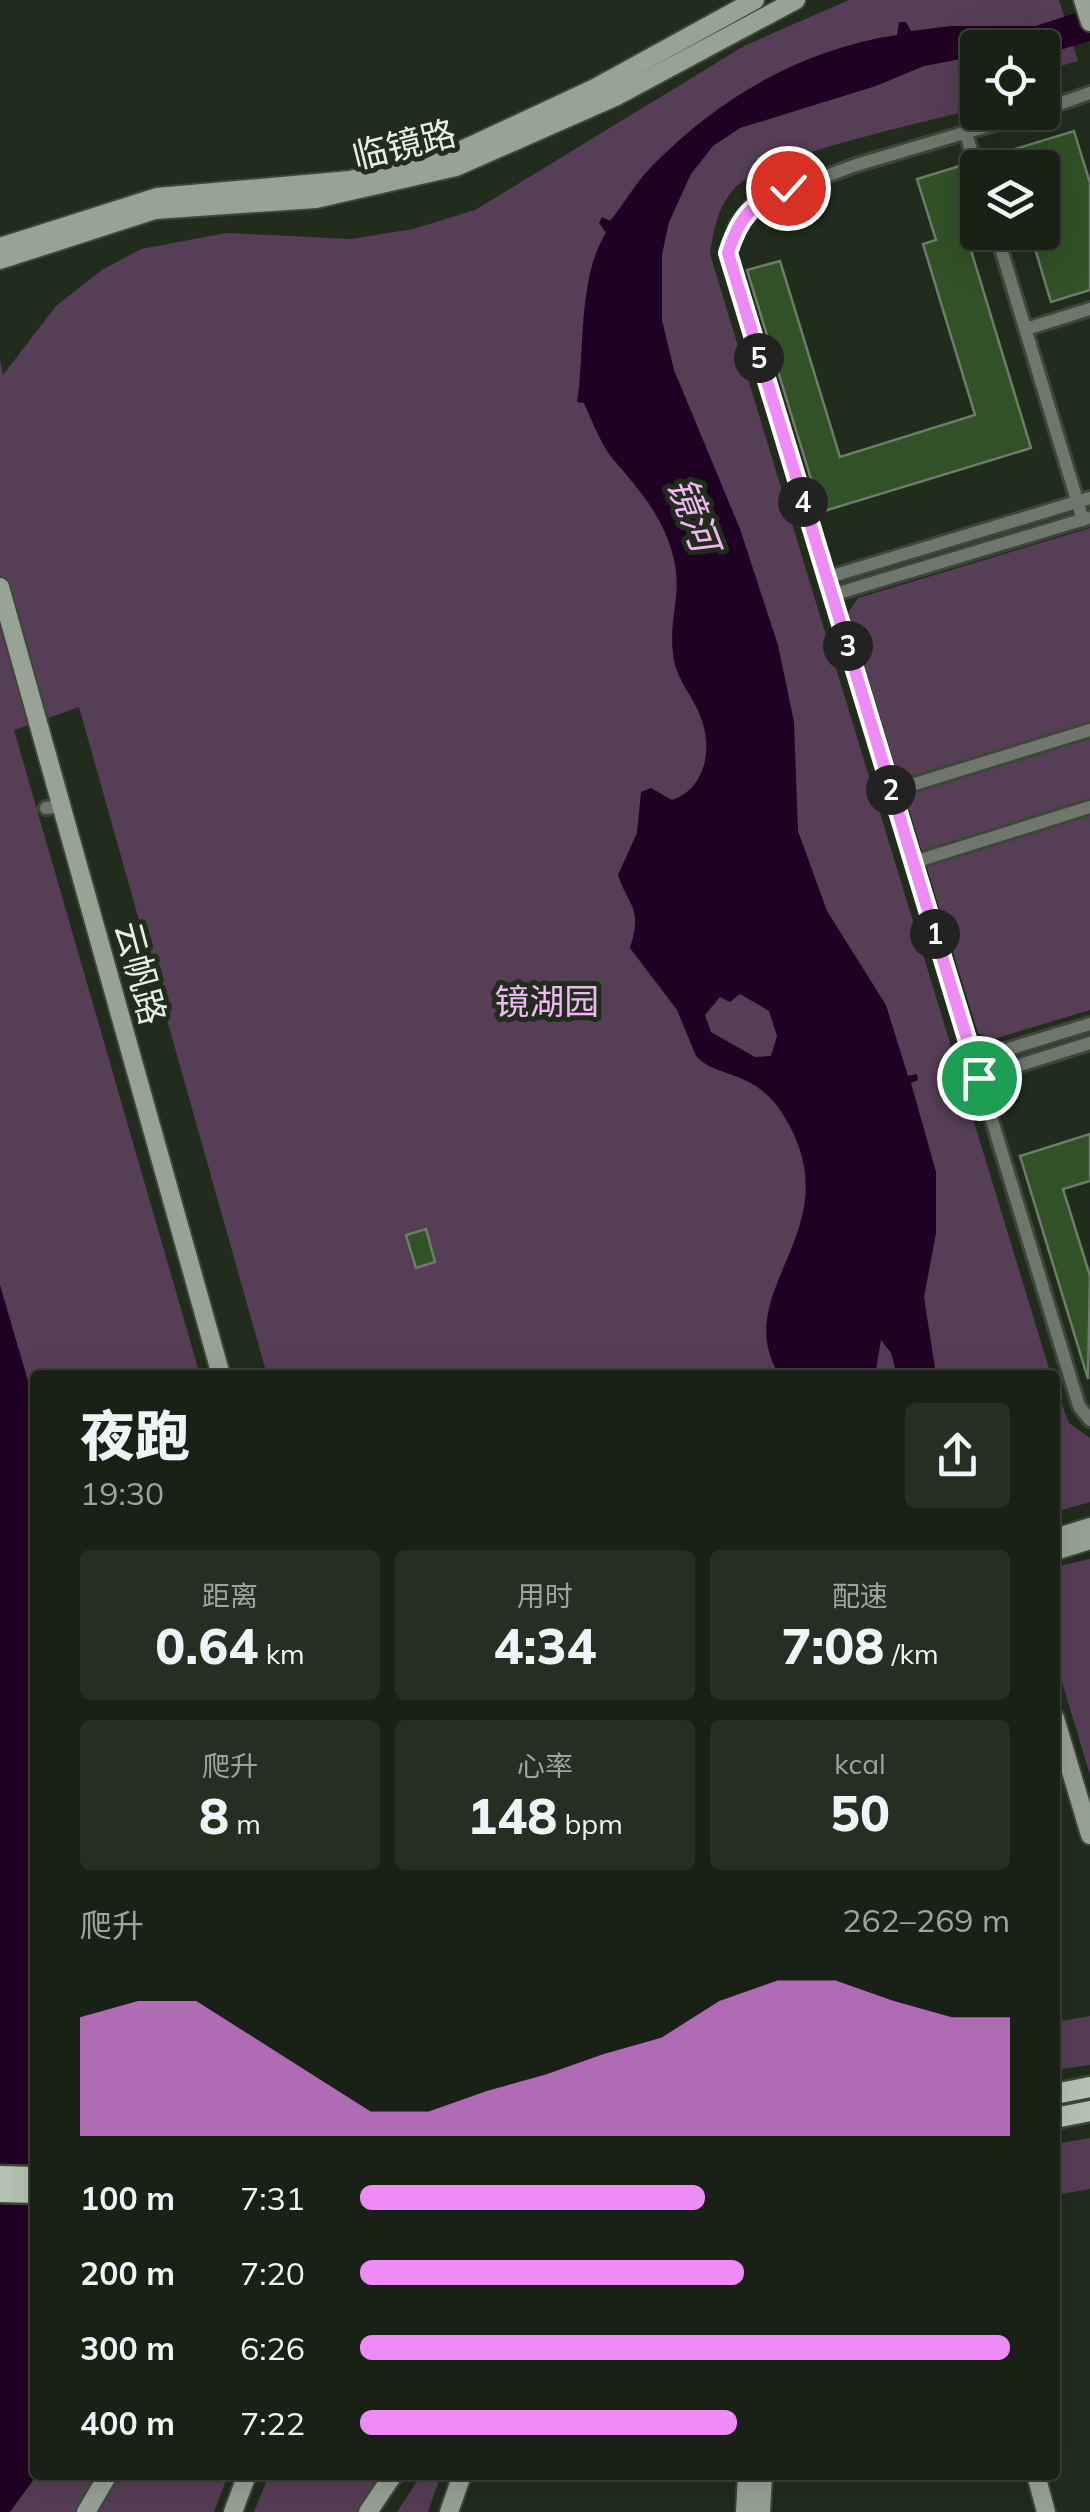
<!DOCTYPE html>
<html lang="zh">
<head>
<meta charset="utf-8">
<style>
	:root { --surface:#192116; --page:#262e23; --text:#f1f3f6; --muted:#9fa3a1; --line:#373e35; --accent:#ef8bf6 }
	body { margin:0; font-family:Mulish,"Noto Sans SC",sans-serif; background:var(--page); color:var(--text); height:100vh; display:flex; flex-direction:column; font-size:38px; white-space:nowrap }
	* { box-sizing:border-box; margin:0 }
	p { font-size:32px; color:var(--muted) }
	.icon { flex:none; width:55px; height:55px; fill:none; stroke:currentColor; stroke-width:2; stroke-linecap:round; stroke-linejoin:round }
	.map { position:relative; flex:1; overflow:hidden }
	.drawer { position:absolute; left:30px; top:1370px; width:1030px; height:1110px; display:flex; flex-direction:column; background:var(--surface); border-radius:10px; box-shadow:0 10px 40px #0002,0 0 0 2px var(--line) }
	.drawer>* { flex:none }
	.controls { position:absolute; left:960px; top:30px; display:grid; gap:20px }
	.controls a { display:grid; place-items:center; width:100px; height:100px; border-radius:10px; background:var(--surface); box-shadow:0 10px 40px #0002,0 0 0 2px var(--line); font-size:50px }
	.pin { position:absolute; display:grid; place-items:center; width:85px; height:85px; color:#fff; margin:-42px; border:5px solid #fff; border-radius:50%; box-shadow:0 2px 10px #0007 }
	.km { position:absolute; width:50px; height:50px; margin:-25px; border-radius:50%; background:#222; color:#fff; font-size:28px; line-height:50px; text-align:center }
	.round { display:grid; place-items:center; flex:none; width:105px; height:105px; border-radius:10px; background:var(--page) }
	.headline { display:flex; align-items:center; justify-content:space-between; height:170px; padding:0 50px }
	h1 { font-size:55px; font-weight:800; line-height:75px }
	.figures { display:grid; grid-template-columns:repeat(3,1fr); gap:15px; height:170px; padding:10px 50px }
	.figures div { display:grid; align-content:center; border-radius:10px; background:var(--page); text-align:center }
	.figures b { font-size:50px; font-weight:800 }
	.figures small { font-size:28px; font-weight:400 }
	.figures p { font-size:28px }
	.chart { height:280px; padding:20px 50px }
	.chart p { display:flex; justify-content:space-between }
	.chart svg { width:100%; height:180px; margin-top:10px; fill:var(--accent); opacity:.7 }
	ul { padding:0 50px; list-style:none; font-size:32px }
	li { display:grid; grid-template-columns:160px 120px 1fr; align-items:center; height:75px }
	li i { height:25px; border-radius:12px; background:var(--accent) }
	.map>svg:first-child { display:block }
	.green { fill:#553e56 }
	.water { fill:#210123; fill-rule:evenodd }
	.building { fill:#315126; stroke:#6f7c6b; stroke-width:2.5 }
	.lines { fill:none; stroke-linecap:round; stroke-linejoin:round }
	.street-tunnel { stroke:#3f493b; stroke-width:12; stroke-dasharray:12 6; stroke-linecap:butt }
	.street-casing { stroke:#3d4739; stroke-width:18 }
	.secondary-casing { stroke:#3d4739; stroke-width:22 }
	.primary-casing { stroke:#3d4739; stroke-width:25 }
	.street { stroke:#70766e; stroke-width:12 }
	.secondary { stroke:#98a295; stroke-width:18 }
	.primary { stroke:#b7c4b4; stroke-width:20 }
	.route-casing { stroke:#fff; stroke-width:20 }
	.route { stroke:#ef8bf6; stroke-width:12 }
	.labels { text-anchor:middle; stroke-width:10; stroke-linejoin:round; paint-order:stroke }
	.street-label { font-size:35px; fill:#e6eee4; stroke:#212c1d }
	.park-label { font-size:35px; fill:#f2b5f5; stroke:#212c1d }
	.water-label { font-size:38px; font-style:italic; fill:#f2b5f5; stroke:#212c1d }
</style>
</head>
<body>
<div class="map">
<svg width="1090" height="2512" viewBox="0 0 1090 2512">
	<rect width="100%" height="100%" fill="#212c1d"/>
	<g class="green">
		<path d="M849,0H1059L1078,61L1043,71L1042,48H978L977,108C929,122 761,156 734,189C717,208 714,230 710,254L1051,1375H267L79,707L14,730L200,1375H35V2475H228L214,2512H0V360L3,375L56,306L102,270L141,249L226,233L351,239L413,229L475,210L744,46Z"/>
		<path d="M1090,528V1010L994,1039L978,1033L848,613L858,598Z"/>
		<path d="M1055,1387L1069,1423L1090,1438V1502L1055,1512Z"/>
		<path d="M1090,1559V1775L1055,1659V1567Z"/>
		<path d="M1090,2016V2065L1055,2070V2022Z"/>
		<path d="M1090,2138V2189L1055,2195V2144Z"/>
		<path d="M269,2475H408L379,2512H254Z"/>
		<path d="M421,2475H441L428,2512H397Z"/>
	</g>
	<g class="water">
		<path d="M1090,8V41L1043,55L1042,48H978L977,56L924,66L876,86L740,128L713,146L691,174L669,222L662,255V320L674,370L740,529L778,645L794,722L798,831L827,911L886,1005L908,1076L917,1074L918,1080L911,1083L936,1172V1233L924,1297L936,1375H897L891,1353L881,1340L875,1375H779C726,1286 861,1227 778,1107C751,1070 714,1077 696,1056L677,1010L630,948C643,907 629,908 618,875L637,833L641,792L651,788L672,800C703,790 712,754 703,724C696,698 676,682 673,654C668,611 687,590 668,540C655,506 634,484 612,458C600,442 592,421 584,403L577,402C585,357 577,278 606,233L599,223L602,217L610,221C624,204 636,182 652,166C719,98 802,49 897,35L899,22H906L911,31L951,26H1036ZM740,994L769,1011L777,1036L771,1056L755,1057L711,1032L705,1015L720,997L730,1002Z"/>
		<path d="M0,1285L35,1405L37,2475L10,2512H0Z"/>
	</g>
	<g class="building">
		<path d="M1074,131L1090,183V290L1051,302L1030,232H1042V168H978V209L960,214L1031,448L821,512L747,270L780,261L840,457L975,415L923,244L936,240L917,179Z"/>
		<path d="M1090,1134V1181L1063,1189L1090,1276L1088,1379L1020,1156Z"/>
		<path d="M426,1229L435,1262L416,1268L406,1235Z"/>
	</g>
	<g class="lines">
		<path class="street-tunnel" d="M972,154L978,171"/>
		<g class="street-casing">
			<g id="street">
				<path d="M1042,110L1090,93"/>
				<path d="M1035,112L856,165L754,203L737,224L728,253L1079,1406L1090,1420"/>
				<path d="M966,133L972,154"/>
				<path d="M996,232L1083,520"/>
				<path d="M1026,329L1090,309"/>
				<path d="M826,578L1090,498"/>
				<path d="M832,595L1088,518"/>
				<path d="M892,791L1090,730"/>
				<path d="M46,808L62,806"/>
				<path d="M914,862L1090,807"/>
				<path d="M973,1060L1090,1024"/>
				<path d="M979,1078L1090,1043"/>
			</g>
		</g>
		<g class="secondary-casing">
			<g id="secondary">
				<path d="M1083,0L1090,22"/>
				<path d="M0,247L157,197L350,180L451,155L595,88L755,0"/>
				<path d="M0,260L155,210L316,199L456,167L615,97L796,0"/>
				<path d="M0,587L221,1375"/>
				<path d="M1055,1538L1090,1527"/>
				<path d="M1055,1551L1090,1540"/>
				<path d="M1055,1718L1090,1835"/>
				<path d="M1036,2475L1046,2512"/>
				<path d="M86,2512L108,2475"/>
				<path d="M233,2512L247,2475"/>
				<path d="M368,2512L393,2475"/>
				<path d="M449,2512L462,2475"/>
				<path d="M745,2512L747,2475"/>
				<path d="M761,2512L763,2475"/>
			</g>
		</g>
		<g class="primary-casing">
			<g id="primary">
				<path d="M1055,2094L1090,2087"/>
				<path d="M1055,2118L1090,2111"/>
				<path d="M0,2176L35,2177"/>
				<path d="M0,2192L35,2193"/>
			</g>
		</g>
		<use href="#street" class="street"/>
		<use href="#secondary" class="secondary"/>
		<use href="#primary" class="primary"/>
	</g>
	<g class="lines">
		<g class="route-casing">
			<path id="route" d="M788,188C752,204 740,215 728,253L979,1078"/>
		</g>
		<use href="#route" class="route"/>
	</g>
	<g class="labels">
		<g class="street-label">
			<text transform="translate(404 145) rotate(-14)" y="12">临镜路</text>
			<text transform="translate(140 973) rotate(75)" y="12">云帆路</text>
		</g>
		<g class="park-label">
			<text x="547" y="1014">镜湖园</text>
		</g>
		<g class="water-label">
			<text transform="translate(693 514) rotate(69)" y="13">镜河</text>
		</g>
	</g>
</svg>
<div class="controls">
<a><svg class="icon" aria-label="locate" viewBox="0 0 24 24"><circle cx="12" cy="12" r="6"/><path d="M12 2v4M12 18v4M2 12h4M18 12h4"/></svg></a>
<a><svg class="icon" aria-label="layers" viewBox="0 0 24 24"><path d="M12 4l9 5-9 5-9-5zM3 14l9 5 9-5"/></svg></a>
</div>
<div class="pin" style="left:979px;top:1078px;background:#1e9e55"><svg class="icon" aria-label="arrive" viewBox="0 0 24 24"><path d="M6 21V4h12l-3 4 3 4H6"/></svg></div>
<div class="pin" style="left:788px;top:188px;background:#d93025"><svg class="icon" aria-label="check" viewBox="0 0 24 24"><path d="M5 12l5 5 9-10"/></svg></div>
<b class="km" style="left:935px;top:934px">1</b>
<b class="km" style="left:891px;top:790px">2</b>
<b class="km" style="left:848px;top:646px">3</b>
<b class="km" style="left:803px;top:502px">4</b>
<b class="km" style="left:759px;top:358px">5</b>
<section class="drawer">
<div class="headline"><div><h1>夜跑</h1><p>19:30</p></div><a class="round"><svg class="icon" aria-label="share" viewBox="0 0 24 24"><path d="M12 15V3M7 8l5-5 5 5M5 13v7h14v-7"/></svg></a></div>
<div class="figures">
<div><p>距离</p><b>0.64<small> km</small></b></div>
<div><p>用时</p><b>4:34</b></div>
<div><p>配速</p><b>7:08<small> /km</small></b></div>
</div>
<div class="figures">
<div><p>爬升</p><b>8<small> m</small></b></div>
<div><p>心率</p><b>148<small> bpm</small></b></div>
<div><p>kcal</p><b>50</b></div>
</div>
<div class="chart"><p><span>爬升</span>262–269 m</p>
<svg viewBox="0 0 160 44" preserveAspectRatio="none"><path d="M0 44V15L10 11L20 11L30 20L40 29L50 38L60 38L70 33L80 29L90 24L100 20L110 11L120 6L130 6L140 11L150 15L160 15V44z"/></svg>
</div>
<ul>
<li><b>100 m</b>7:31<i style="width:53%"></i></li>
<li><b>200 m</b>7:20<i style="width:59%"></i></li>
<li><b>300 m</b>6:26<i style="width:100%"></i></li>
<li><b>400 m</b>7:22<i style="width:58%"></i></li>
</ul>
</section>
</div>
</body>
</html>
